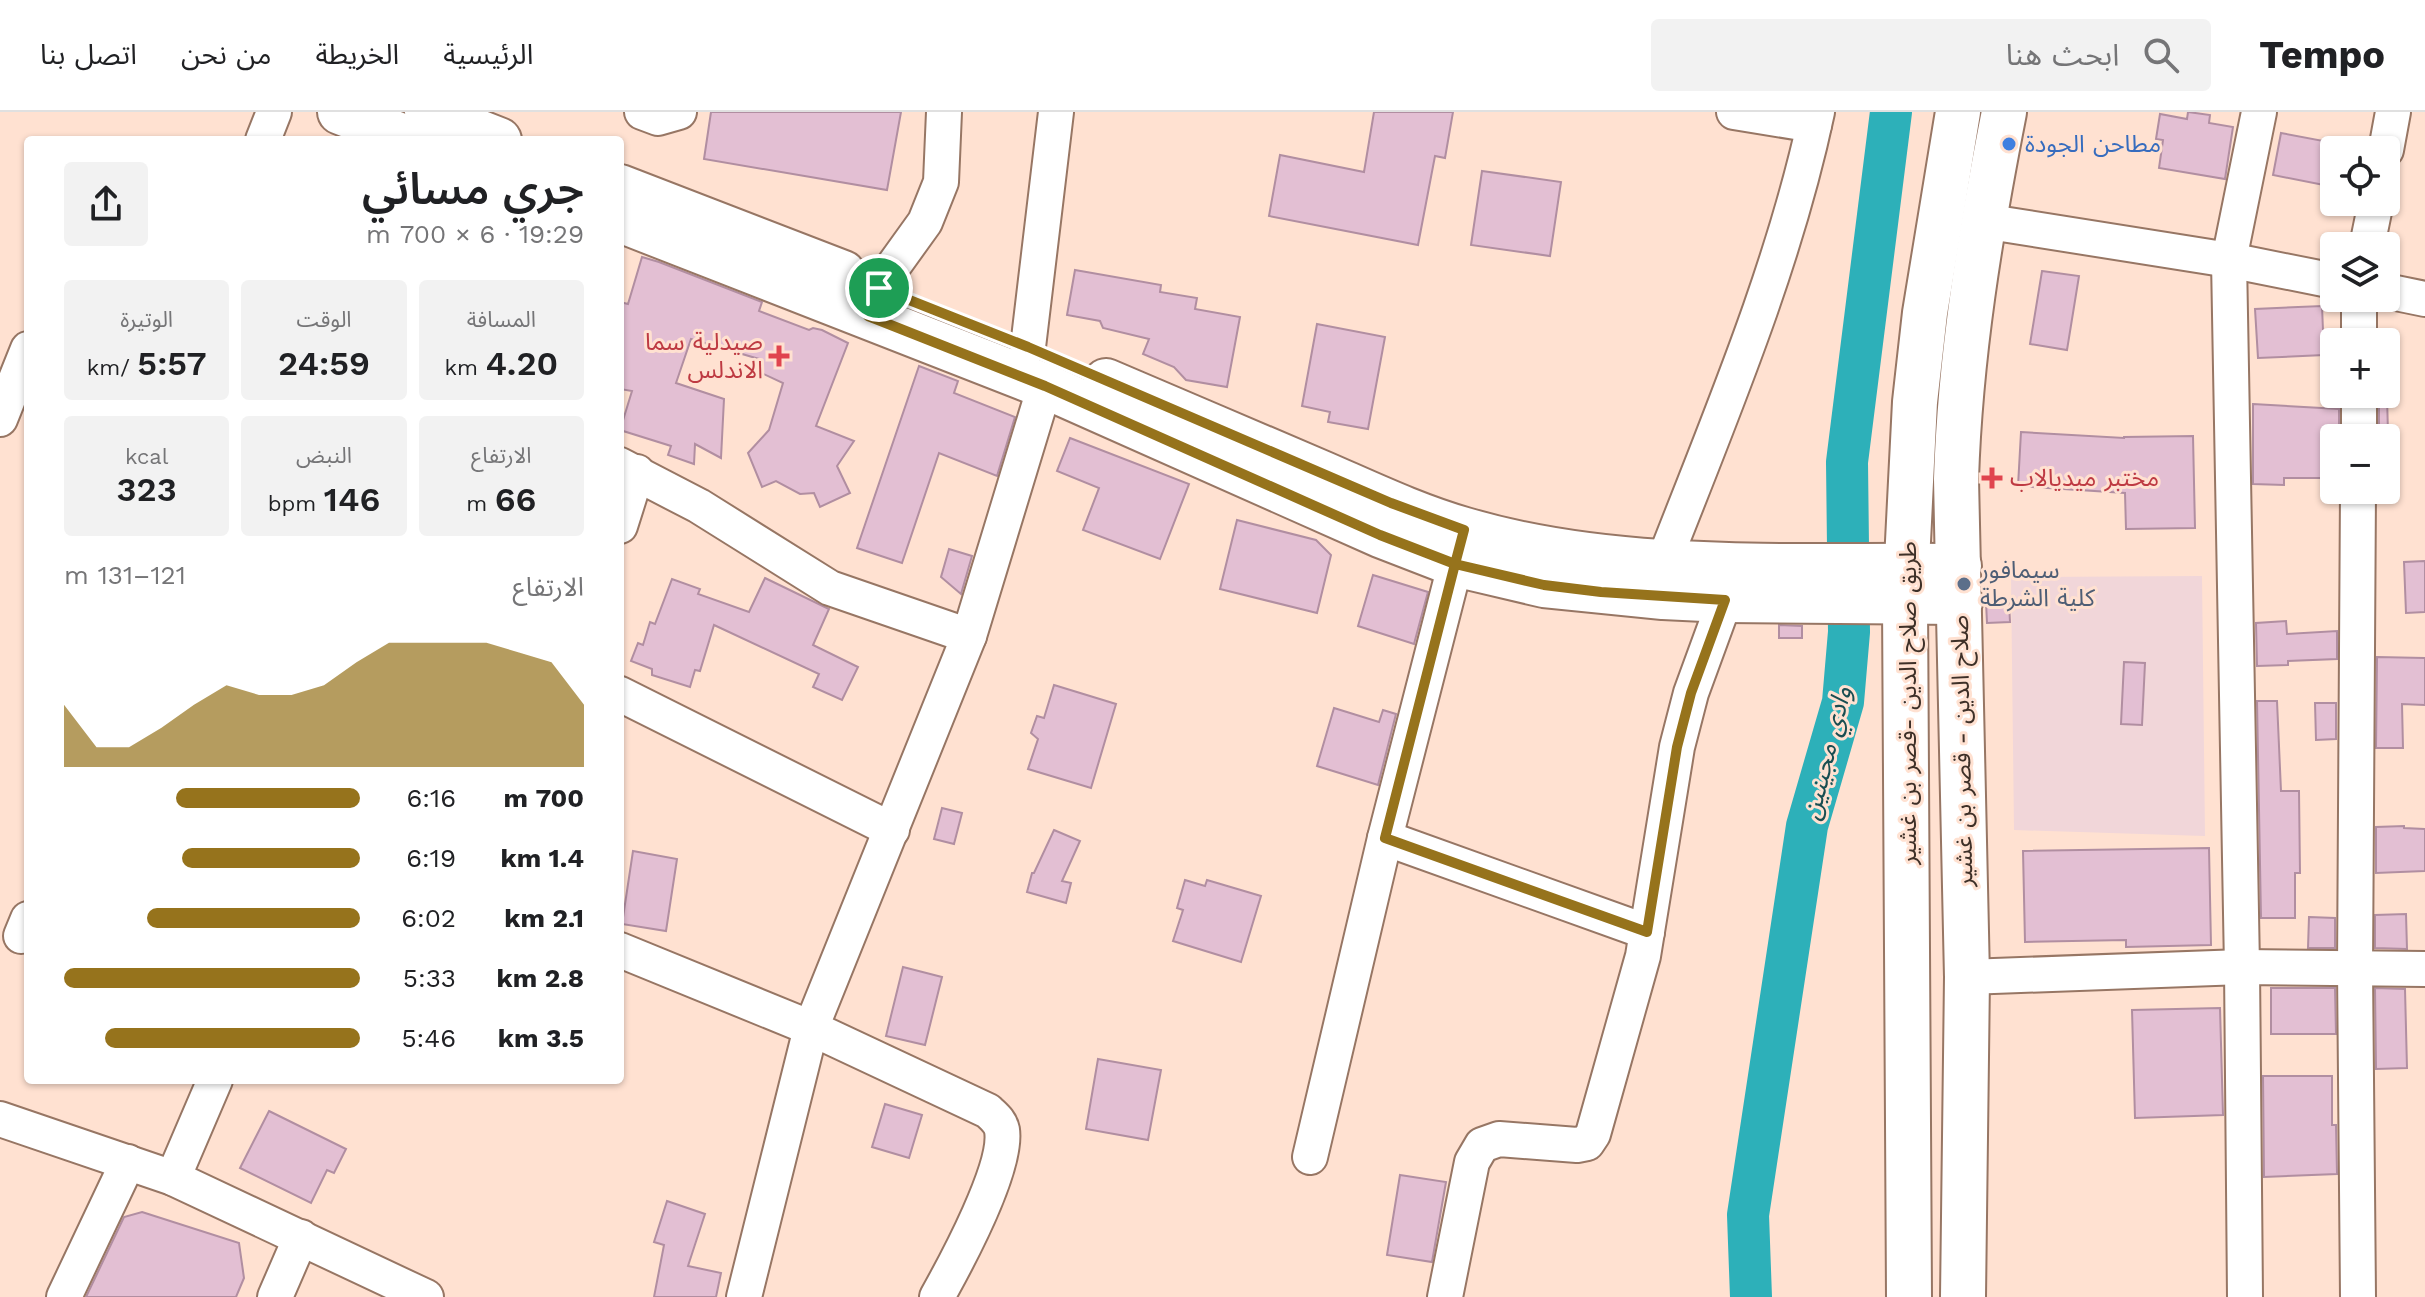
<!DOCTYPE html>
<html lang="ar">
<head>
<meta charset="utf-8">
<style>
	:root { --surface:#fff; --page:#f2f2f2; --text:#202124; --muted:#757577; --line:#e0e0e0; --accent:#96731c }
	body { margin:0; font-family:"Work Sans","Noto Sans Arabic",sans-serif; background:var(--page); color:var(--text); direction:rtl; height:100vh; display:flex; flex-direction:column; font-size:30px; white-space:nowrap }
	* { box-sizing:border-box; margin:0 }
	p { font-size:26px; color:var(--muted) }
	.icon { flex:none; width:44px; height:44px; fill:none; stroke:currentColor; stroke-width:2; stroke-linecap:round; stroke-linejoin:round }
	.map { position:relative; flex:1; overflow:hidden; direction:ltr }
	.panel { position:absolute; left:24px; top:24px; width:600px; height:948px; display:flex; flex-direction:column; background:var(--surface); border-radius:8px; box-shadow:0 2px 6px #0004; direction:rtl }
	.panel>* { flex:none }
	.buttons { position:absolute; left:2320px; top:24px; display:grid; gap:16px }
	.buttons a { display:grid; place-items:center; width:80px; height:80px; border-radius:8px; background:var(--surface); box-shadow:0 2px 6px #0004; font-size:40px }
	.pin { position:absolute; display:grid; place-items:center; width:68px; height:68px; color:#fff; margin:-34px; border:4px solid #fff; border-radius:50%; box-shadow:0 2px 8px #0007 }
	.round { display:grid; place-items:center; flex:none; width:84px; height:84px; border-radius:8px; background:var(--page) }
	.headline { display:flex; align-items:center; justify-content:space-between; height:136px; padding:0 40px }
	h1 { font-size:44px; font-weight:600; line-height:60px }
	.metrics { display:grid; grid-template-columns:repeat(3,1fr); gap:12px; height:136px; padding:8px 40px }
	.metrics div { display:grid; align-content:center; border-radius:8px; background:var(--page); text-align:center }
	.metrics b { font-size:34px; font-weight:600 }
	.metrics small { font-size:22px; font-weight:400 }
	.metrics p { font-size:22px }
	.chart { height:224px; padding:16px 40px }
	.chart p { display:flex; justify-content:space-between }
	.chart svg { width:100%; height:144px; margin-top:8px; fill:var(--accent); opacity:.7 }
	ul { padding:0 40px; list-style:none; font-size:26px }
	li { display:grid; grid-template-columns:128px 96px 1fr; align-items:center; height:60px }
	li i { height:20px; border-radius:10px; background:var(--accent) }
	header { display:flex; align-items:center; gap:48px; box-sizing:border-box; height:112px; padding:0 40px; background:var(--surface); border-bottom:2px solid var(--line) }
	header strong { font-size:38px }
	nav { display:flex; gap:44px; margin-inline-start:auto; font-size:28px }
	.search { width:560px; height:72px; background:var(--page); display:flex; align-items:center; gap:20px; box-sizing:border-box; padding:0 28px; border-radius:8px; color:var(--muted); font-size:30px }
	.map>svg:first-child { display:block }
	.education { fill:#f1d6d9 }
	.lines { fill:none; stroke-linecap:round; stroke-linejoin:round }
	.river { stroke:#2db0b9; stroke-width:42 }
	.building { fill:#e3bfd3; stroke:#b18ea1; stroke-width:2 }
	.minor-casing { stroke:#977664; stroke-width:38 }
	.major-casing { stroke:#977664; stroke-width:48 }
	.highway-casing { stroke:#977664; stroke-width:48 }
	.minor { stroke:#fff; stroke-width:34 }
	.major { stroke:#fff; stroke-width:44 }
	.highway { stroke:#fff; stroke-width:44 }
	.route-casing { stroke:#fff; stroke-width:16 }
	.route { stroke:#96731c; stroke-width:10 }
	.shop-dot { fill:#3f7fe0; stroke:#ffe1d1; stroke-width:3 }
	.health-dot { fill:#e0444e; stroke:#ffe1d1; stroke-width:3 }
	.service-dot { fill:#5c6f8a; stroke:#ffe1d1; stroke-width:3 }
	.labels { text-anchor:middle; stroke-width:6; stroke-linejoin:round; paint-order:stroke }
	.shop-label { font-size:24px; fill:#366cbe; stroke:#ffe1d1; text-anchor:start }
	.health-label { font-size:24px; fill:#be3a42; stroke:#ffe1d1; text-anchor:end }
	.service-label { font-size:24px; fill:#4e5e75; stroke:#ffe1d1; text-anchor:start }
	.street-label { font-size:24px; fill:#3e3028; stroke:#ffe1d1 }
	.water-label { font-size:26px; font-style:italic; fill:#194e52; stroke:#ffe1d1 }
</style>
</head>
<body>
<header>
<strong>Tempo</strong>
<div class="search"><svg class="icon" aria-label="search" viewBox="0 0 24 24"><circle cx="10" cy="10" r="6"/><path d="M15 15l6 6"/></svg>ابحث هنا</div>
<nav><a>الرئيسية</a><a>الخريطة</a><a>من نحن</a><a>اتصل بنا</a></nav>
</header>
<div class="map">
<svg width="2425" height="1185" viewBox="0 0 2425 1185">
	<rect width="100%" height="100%" fill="#ffe1d1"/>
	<path class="education" d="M2202,464L2205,724L2014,718L2011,465Z"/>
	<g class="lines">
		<path class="river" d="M1751,1185L1748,1103L1807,714L1843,590L1849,520L1847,350L1891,0"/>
	</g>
	<g class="building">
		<path d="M711,0H901L887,78L704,47Z"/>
		<path d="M1374,0H1453L1445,46L1435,44L1418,133L1269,104L1280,43L1364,60Z"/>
		<path d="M2188,0L2210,3L2209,11L2233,15L2225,67L2159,56L2163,28L2156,27L2160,2L2187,7Z"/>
		<path d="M2281,21L2334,31V75L2273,63Z"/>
		<path d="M1482,59L1561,70L1550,144L1471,133Z"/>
		<path d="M642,145L659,150L762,190L759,199L809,218L813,216L822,218L848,231L816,314L854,329L837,354L850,381L820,395L814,381L800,382L776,369L762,375L748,341L769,318L783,271L755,258L759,247L691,227L676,271L724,287L721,346L695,332L694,352L668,343L671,334L620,318L632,279L620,277V190L628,192Z"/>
		<path d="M1075,158L1161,173L1160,180L1197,186L1195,197L1240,205L1227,275L1186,268L1174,255L1143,242L1149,227L1103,216L1100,209L1067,203Z"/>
		<path d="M2042,159L2079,164L2067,238L2030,232Z"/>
		<path d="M2322,194L2324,243L2258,246L2255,197Z"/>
		<path d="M1317,212L1385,225L1368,317L1328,310L1330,300L1302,294Z"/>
		<path d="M919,254L958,269L954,281L1015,305L997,364L939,341L902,451L857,436Z"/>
		<path d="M2379,285H2387L2388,321H2379Z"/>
		<path d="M2253,292L2339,297V326H2334V366H2284V373L2253,372Z"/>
		<path d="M2021,320L2124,326V325L2193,324L2195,416L2126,417L2125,381L2018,374Z"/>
		<path d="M1070,326L1189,372L1160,447L1083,418L1099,376L1057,359Z"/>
		<path d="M1237,408L1316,428L1331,443L1317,501L1220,477Z"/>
		<path d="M949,437L972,444L961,482L941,465Z"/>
		<path d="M2425,449V500L2406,501L2404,450Z"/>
		<path d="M1373,463L1428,480L1414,532L1358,514Z"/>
		<path d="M765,466L829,497L813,533L858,555L842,588L813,575L819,562L714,513L700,559L695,558L690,575L652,563V557L631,549L638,531L643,533L650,510L655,512L672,467L700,477L698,482L749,500Z"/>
		<path d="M1986,490H2009L2010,510L1987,511Z"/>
		<path d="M2286,509L2287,522L2337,519V547L2288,549V553L2257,554L2256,511Z"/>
		<path d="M1779,513L1802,514V526H1779Z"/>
		<path d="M2377,545L2425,546V593L2402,592L2403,636H2376Z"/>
		<path d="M2124,550L2145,551L2142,613L2121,612Z"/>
		<path d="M1054,573L1116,592L1091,676L1028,657L1038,627L1031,621L1037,604L1044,606Z"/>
		<path d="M2257,589H2277L2281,679H2299L2300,761H2295V806H2261Z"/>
		<path d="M2315,591H2336V627L2316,628Z"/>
		<path d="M1334,596L1379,610L1383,598L1396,602L1378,673L1317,654Z"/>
		<path d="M942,696L962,701L954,732L934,727Z"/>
		<path d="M2404,714V716L2425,717V759L2376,761V715Z"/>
		<path d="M1054,718L1080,729L1062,769L1071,771L1066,791L1027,780L1032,761H1034Z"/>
		<path d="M2209,736L2211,833L2126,835V828L2025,830L2023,739Z"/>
		<path d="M633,739L677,747L666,819L622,812Z"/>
		<path d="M1185,768L1205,774L1207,768L1261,784L1241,850L1173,829L1183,798L1177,796Z"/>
		<path d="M2406,802L2407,837L2375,836V803Z"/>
		<path d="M2309,805L2335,806V836H2308Z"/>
		<path d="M903,855L942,865L925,933L886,924Z"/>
		<path d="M2271,876H2335L2336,922H2271Z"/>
		<path d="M2375,876L2405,877L2407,956L2376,957Z"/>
		<path d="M2220,896L2223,1003L2135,1006L2132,898Z"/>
		<path d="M1098,947L1161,958L1148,1028L1086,1017Z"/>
		<path d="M2263,964H2332V1013H2336L2337,1062L2264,1065Z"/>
		<path d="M885,992L922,1003L909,1046L872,1035Z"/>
		<path d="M269,999L346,1037L334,1061L327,1058L311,1091L240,1056Z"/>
		<path d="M1400,1063L1446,1070L1432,1150L1387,1143Z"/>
		<path d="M667,1089L705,1102L688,1154L721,1161L716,1185H654L664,1133L654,1130Z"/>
		<path d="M142,1100L239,1131L244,1166L236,1185H86L124,1105Z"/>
	</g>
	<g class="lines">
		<g class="minor-casing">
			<g id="minor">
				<path d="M642,0L658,6L679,0"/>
				<path d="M1734,0L1814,13"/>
				<path d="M263,28L274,0"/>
				<path d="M2386,38L2393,0"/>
				<path d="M1983,109L2229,148L2334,169"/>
				<path d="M2367,134L2376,90"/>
				<path d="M2386,179L2425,187"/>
				<path d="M868,204L884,167L925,110L941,70L944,0"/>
				<path d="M2359,230V186"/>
				<path d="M1028,235L1056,0"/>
				<path d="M0,307L28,237"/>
				<path d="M2359,326V282"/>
				<path d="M620,353L699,394L830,476L969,524"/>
				<path d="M620,414L637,360"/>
				<path d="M1664,449C1721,303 1784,155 1817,0"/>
				<path d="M620,582L892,718"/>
				<path d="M1385,726L1647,820"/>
				<path d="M21,824L28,807"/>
				<path d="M620,838L811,916L988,999C994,1005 1000,1009 1002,1018C1008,1055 956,1151 937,1185"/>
				<path d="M1967,865L2242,855L2425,857"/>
				<path d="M0,1007L173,1066L426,1185"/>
				<path d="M1310,1045L1385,726L1461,430"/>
				<path d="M173,1066L215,968"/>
				<path d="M64,1185L128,1050"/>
				<path d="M275,1185L301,1125"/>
				<path d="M744,1185L811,916L969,524L1045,274"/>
				<path d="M1445,1185L1472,1050L1482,1033L1499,1027L1577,1033L1587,1031L1593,1022L1643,844L1677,635L1691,581L1725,488"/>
				<path d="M2245,1185L2242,855L2229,148L2259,0"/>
				<path d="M2358,1185L2355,857L2358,378"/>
			</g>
		</g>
		<g class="major-casing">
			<g id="major">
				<path d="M340,0L412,28"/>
				<path d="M427,0L499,28"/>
				<path d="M620,75L843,161"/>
				<path d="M620,108L1045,274L1380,423L1455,452L1544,473L1663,485L1725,488L1960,490"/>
				<path d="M1106,269C1179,300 1251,331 1324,362C1370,382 1416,404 1465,418C1621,464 1797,452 1959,454"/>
			</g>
		</g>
		<g class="highway-casing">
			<g id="highway">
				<path d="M1909,1185L1905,489L1915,290L1925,201L1958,0"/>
				<path d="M1963,1185L1967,865L1956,367C1960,243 1980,122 2004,0"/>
			</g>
		</g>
		<use href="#minor" class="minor"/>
		<use href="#major" class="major"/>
		<use href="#highway" class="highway"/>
	</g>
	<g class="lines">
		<g class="route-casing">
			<path id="route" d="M879,176L868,204L1045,274L1380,423L1455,452L1385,726L1647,820L1677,635L1691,581L1725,488L1601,480L1544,473L1455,452L1464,418L1391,391L1028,235L879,176"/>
		</g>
		<use href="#route" class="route"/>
	</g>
	<circle class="shop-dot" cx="2009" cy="32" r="8"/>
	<g class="health-dot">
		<path d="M775 232h8v8h8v8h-8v8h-8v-8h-8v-8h8z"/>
		<path d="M1988 354h8v8h8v8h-8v8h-8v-8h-8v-8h8z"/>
	</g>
	<circle class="service-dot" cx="1964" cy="472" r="8"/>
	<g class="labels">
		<g class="shop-label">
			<text x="2025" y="40">مطاحن الجودة</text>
		</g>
		<g class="health-label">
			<text x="763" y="238">صيدلية سما<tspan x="763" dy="28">الاندلس</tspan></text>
			<text x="2010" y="374" text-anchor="start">مختبر ميديالاب</text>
		</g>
		<g class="service-label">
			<text x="1980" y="466">سيمافور<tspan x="1980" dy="28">كلية الشرطة</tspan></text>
		</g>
		<g class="street-label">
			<text transform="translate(1908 591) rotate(-90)" y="8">طريق صلاح الدين -قصر بن غشير</text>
			<text transform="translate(1962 639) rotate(-91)" y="8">صلاح الدين - قصر بن غشير</text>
		</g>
		<g class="water-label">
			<text transform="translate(1826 641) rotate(-76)" y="9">وادي مجينين</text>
		</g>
	</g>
</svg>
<div class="buttons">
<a><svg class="icon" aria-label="locate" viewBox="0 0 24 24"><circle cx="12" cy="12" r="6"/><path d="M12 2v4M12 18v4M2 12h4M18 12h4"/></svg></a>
<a><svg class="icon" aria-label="layers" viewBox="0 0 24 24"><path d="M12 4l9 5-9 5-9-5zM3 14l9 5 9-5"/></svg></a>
<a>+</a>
<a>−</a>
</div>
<div class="pin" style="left:879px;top:176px;background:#1e9e55"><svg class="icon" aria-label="arrive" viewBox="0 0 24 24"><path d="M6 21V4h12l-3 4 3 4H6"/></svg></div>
<section class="panel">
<div class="headline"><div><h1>جري مسائي</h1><p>19:29 · 6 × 700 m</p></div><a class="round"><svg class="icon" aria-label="share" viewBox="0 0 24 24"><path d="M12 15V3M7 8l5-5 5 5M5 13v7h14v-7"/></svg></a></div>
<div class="metrics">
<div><p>المسافة</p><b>4.20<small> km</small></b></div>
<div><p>الوقت</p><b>24:59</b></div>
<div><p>الوتيرة</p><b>5:57<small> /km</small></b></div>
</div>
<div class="metrics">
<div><p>الارتفاع</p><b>66<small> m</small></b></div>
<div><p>النبض</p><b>146<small> bpm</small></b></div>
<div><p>kcal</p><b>323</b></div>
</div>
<div class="chart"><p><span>الارتفاع</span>121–131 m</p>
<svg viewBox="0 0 160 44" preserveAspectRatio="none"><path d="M0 44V25L10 38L20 38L30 32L40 25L50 19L60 22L70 22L80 19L90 12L100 6L110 6L120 6L130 6L140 9L150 12L160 25V44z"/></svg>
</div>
<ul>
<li><b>700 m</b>6:16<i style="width:62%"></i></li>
<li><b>1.4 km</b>6:19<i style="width:60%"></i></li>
<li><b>2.1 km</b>6:02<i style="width:72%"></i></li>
<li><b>2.8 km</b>5:33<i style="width:100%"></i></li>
<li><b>3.5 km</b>5:46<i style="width:86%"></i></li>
</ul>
</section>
</div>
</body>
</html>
